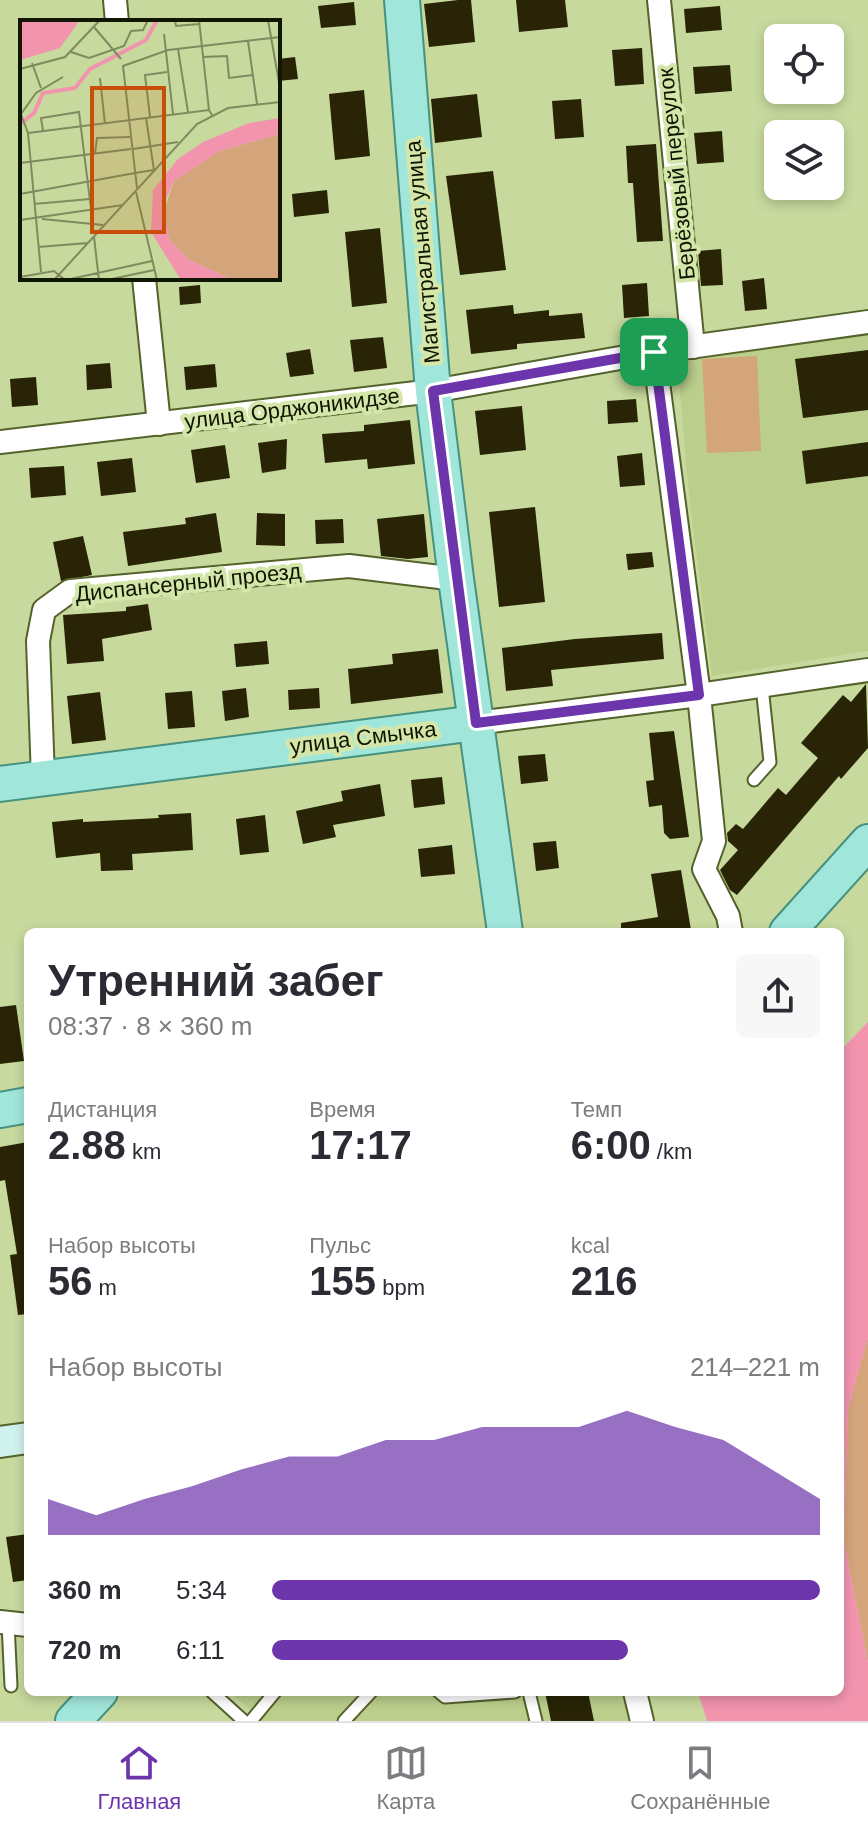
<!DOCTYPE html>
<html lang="ru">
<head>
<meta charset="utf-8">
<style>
	:root { --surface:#fff; --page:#f7f7f7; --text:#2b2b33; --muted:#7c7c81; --line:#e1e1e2; --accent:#6d35ab }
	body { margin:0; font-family:Helvetica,sans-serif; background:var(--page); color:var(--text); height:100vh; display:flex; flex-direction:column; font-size:30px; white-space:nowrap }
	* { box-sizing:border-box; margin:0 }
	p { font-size:26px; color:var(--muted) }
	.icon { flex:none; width:44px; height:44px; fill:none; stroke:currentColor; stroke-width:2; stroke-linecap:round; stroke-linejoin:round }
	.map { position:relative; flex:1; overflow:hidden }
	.side { position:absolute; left:24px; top:928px; width:820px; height:768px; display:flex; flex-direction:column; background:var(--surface); border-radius:12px; box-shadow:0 4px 12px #0003 }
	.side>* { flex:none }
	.buttons { position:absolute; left:764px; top:24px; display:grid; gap:16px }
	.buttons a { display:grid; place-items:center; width:80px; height:80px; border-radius:12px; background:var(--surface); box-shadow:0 4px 12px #0003; font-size:40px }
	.pin { position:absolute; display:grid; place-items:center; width:68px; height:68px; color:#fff; margin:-34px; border-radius:16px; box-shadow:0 4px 12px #0006 }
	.round { display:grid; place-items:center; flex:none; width:84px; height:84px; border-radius:12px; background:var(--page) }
	.overview { display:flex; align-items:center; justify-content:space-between; height:136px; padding:0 24px }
	h1 { font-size:44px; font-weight:800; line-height:60px }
	.stats { display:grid; grid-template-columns:repeat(3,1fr); gap:12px; height:136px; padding:8px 24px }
	.stats div { display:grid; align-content:center }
	.stats b { font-size:40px; font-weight:800 }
	.stats small { font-size:22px; font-weight:400 }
	.stats p { font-size:22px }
	.chart { height:224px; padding:16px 24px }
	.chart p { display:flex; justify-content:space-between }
	.chart svg { width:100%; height:144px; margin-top:8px; fill:var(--accent); opacity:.7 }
	ul { padding:0 24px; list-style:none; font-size:26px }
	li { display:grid; grid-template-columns:128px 96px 1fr; align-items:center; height:60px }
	li i { height:20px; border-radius:10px; background:var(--accent) }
	.menu { display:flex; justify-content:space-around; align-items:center; height:112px; border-top:2px solid var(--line); background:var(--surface); font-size:22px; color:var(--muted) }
	.menu a { display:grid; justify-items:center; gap:4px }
	.menu .active { color:var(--accent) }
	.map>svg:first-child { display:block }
	.built { fill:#bbce8c }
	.green { fill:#d4a47b }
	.water { fill:#f394af }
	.building { fill:#282405 }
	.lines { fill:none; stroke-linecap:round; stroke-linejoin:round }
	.service-casing { stroke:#54622b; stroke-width:15 }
	.minor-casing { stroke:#54622b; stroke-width:26 }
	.secondary-casing { stroke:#54622b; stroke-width:34 }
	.primary-casing { stroke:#46927f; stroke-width:38 }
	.service { stroke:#fff; stroke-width:11 }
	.minor { stroke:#fff; stroke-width:22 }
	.secondary { stroke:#d0f2ed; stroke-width:30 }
	.primary { stroke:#a1e6db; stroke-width:34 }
	.route-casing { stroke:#fff; stroke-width:16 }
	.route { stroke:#6d35ab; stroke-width:10 }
	.labels { text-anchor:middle; stroke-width:8; stroke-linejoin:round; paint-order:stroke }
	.street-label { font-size:22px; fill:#111602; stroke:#d4e6aa }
	.inset-river { fill:none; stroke:#f394af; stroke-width:4 }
	.inset-road { fill:none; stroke:#7e8b5f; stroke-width:2 }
	.view { fill:#c84f0a; fill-opacity:0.15; stroke:#c84f0a; stroke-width:4 }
	.inset-edge { fill:none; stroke:#111602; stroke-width:4 }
</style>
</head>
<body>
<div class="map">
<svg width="868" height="1721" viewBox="0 0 868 1721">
	<rect width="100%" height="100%" fill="#c7d99d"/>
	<g class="built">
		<path d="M868,333V651L712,676L690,504L677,360Z"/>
		<path d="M230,1692H623L629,1721H263Z"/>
	</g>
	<g class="green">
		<path d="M757,356L761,451L707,453L702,359Z"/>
		<path d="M868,1337V1663L844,1541L848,1409Z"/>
	</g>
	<path class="water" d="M868,1022V1337L848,1409L844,1541L868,1663V1721H707L698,1692H840V1051Z"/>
	<g class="building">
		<path d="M458,0H471L475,42L429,47L424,4Z"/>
		<path d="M516,0H565L568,27L519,32Z"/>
		<path d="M354,2L356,25L321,28L318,6Z"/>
		<path d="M720,6L722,30L686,33L684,9Z"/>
		<path d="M642,48L644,84L615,86L612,50Z"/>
		<path d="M295,57L298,79L278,81V59Z"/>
		<path d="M730,65L732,91L695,94L693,67Z"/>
		<path d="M364,90L370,156L335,160L329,94Z"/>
		<path d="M477,94L482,137L435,143L431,99Z"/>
		<path d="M581,99L584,137L555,139L552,101Z"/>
		<path d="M722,131L724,162L697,164L694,133Z"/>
		<path d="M656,144L663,241L637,242L633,183H628L626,146Z"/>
		<path d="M493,171L506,270L460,275L446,176Z"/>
		<path d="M327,190L329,213L294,217L292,194Z"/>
		<path d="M380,228L387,303L352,307L345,232Z"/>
		<path d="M721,249L723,285L701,286L698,251Z"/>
		<path d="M764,278L767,309L745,311L742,281Z"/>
		<path d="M647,283L649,316L624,318L622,285Z"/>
		<path d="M200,285L201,303L180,305L179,287Z"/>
		<path d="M513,305L514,314L549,310V316L582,313L585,338L517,344V349L471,354L466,310Z"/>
		<path d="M383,337L387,368L354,372L350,340Z"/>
		<path d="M310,349L314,374L290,377L286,353Z"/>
		<path d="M868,350V410L803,418L795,359Z"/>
		<path d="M110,363L112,388L87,390L86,365Z"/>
		<path d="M215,364L217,387L186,390L184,367Z"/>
		<path d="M36,377L38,405L12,407L10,379Z"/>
		<path d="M636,399L638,422L608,424L607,401Z"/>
		<path d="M522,406L526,450L480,455L475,411Z"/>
		<path d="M410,420L415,464L368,469L367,459L325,463L322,434L364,431V425Z"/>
		<path d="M287,439L286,469L262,473L258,443Z"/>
		<path d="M868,442V476L806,484L802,451Z"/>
		<path d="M225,445L230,478L196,483L191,450Z"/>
		<path d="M642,453L645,485L620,487L617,456Z"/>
		<path d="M132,458L136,492L101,496L97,462Z"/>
		<path d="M64,466L66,495L31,498L29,468Z"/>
		<path d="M535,507L545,602L499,607L489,512Z"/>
		<path d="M216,513L222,552L128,566L123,532L186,524L185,518Z"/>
		<path d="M257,513L285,514V546L256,545Z"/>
		<path d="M424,514L428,557L408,559L381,556L377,519Z"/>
		<path d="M343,519L344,543L316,544L315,520Z"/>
		<path d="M83,536L92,575L61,581L53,542Z"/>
		<path d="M652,552L654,567L628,570L626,554Z"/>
		<path d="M148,604L152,630L102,639L104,661L67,664L63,615L126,611V607Z"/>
		<path d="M662,633L664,659L551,670L553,686L506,691L502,648L575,639Z"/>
		<path d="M267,641L269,664L236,667L234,644Z"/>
		<path d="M438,649L443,693L351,704L348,669L393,664L392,654Z"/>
		<path d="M866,684L868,748L841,779L839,776L737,895L730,890L720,870L738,850L728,841L727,833L736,824L743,829L778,788L786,795L818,758L801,743L843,695L851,702Z"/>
		<path d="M246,688L249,717L225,721L222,691Z"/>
		<path d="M319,688L320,708L289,710L288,690Z"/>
		<path d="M192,691L195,727L168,729L165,693Z"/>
		<path d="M100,692L106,740L72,744L67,696Z"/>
		<path d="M674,731L689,837L670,839L664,833L662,805L649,807L646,781L654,780L649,733Z"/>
		<path d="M545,754L548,781L521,784L518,756Z"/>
		<path d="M442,777L445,804L414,808L411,780Z"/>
		<path d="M380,784L385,816L333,825L336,837L303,844L296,811L343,801L341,791Z"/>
		<path d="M191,813L193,850L132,854L133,870L101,871L100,853L56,858L52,822L83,819V822L159,818L158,815Z"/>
		<path d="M265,815L269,852L240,855L236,819Z"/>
		<path d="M556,841L559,868L536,871L533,843Z"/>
		<path d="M452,845L455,874L421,877L418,849Z"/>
		<path d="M681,870L691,930L621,932V923L658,917L651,874Z"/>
		<path d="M16,1005L24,1061L0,1064V1007Z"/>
		<path d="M28,1142V1314L18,1315L10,1255L17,1254L5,1180L0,1181V1147Z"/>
		<path d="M28,1534V1580L13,1582L6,1537Z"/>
		<path d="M545,1692H588L594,1721H551Z"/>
	</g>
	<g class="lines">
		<g class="service-casing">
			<g id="service">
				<path d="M754,780L770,762L762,686"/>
				<path d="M8,1623L11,1686"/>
				<path d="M212,1692L244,1721"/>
				<path d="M439,1692L445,1697L515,1692"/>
				<path d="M529,1692L536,1721"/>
				<path d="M251,1721L275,1692"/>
				<path d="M344,1721L371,1692"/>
			</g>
		</g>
		<g class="minor-casing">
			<g id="minor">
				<path d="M115,0L117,22"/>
				<path d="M659,0L693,347"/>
				<path d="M144,278L159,424"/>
				<path d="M654,352L699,695L714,841L704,869L728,916L731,932"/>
				<path d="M0,442L433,391L654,352L868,322"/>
				<path d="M476,723L699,695L868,670"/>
				<path d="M43,778L38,641L44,610L70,591L349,566L456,579"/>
				<path d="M0,1622L28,1625"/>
				<path d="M635,1692L642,1721"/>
			</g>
		</g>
		<g class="secondary-casing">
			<path id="secondary" d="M0,1442L28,1438"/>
		</g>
		<g class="primary-casing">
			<g id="primary">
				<path d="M402,0L433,391L456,579L505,932"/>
				<path d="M0,784L476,723"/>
				<path d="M787,932L868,842"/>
				<path d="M0,1110L28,1105"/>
				<path d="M73,1721L100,1692"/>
			</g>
		</g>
		<use href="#service" class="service"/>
		<use href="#minor" class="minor"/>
		<use href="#secondary" class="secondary"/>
		<use href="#primary" class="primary"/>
	</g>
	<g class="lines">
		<g class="route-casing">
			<path id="route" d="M654,352L699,695L476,723L433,391Z"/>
		</g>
		<use href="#route" class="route"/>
	</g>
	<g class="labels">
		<g class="street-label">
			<text transform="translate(676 174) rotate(-96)" y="8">Берёзовый переулок</text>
			<text transform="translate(422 252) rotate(-95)" y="8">Магистральная улица</text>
			<text transform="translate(292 408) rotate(-7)" y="8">улица Орджоникидзе</text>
			<text transform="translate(188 582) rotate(-6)" y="8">Диспансерный проезд</text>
			<text transform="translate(363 737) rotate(-7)" y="8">улица Смычка</text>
		</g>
	</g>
	<g transform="translate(20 20)">
		<rect width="260" height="260" fill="#c7d99d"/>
		<path d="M260,114V260H213L168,239L149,219L142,197L154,161L200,131Z" fill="#d4a47b"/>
		<path d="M0,0H60L40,28L0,40ZM260,98V114L200,131L154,161L143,186L149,219L168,239L213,260H161L131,212L133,170L158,139L183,122L229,103Z" fill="#f394af"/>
		<path class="inset-river" d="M0,104L14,93L23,73L55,68L70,49L126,20L137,0"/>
		<path class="inset-road" d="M155,0L156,6L179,4M179,0L189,90M248,0L260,68M74,7L101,39M144,14L153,94M228,21L237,84M158,29L168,92M51,32L69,38L104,26L111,11L123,10L128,0M183,37L207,36L209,58L233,55M12,43L21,68M0,49L45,37L80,0M80,58L85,104M0,92L8,113L21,252M1,94L16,73L43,57M130,97L125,55L147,52M23,111L21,98L59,92L71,189M8,113L189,90L192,95M113,129L158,122M75,133L77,118L110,117M0,143L111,129M115,153L134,150L126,98M117,168L103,46L148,30L260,17M116,172L137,260M0,174L115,153M14,184L70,179M22,199L83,205M0,200L103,185M74,217L79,260M18,227L68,223M0,257L34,251L45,260M34,260L177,104L208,88L260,82M46,260L132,241M87,260L134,250"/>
		<path class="view" d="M72,68H144V212H72Z"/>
		<rect width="260" height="260" class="inset-edge"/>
	</g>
</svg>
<div class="buttons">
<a><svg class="icon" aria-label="locate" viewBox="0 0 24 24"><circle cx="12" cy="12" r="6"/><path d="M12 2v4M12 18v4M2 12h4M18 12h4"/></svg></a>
<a><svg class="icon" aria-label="layers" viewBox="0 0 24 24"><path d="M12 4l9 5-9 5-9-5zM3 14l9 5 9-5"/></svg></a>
</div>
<div class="pin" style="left:654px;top:352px;background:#1e9e55"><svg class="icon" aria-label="arrive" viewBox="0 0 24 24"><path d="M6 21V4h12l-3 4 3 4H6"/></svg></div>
<section class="side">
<div class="overview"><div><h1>Утренний забег</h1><p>08:37 · 8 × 360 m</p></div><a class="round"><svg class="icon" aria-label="share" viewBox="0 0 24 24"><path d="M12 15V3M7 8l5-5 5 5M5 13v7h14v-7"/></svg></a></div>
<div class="stats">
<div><p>Дистанция</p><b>2.88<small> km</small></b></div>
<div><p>Время</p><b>17:17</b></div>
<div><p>Темп</p><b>6:00<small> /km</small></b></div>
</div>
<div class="stats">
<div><p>Набор высоты</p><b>56<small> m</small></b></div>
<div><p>Пульс</p><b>155<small> bpm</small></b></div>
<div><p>kcal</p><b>216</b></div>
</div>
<div class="chart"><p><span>Набор высоты</span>214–221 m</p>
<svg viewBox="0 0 160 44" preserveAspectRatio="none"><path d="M0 44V33L10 38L20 33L30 29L40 24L50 20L60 20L70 15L80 15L90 11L100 11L110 11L120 6L130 11L140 15L150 24L160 33V44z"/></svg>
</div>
<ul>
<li><b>360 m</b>5:34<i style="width:100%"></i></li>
<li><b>720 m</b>6:11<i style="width:65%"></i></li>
</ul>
</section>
</div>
<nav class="menu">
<a class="active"><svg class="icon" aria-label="home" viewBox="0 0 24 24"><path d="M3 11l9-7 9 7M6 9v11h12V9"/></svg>Главная</a>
<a><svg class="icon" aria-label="map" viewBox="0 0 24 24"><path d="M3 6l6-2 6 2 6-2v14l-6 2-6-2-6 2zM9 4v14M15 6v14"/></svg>Карта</a>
<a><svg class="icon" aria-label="saved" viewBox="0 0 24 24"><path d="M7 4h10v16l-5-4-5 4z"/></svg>Сохранённые</a>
</nav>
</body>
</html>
